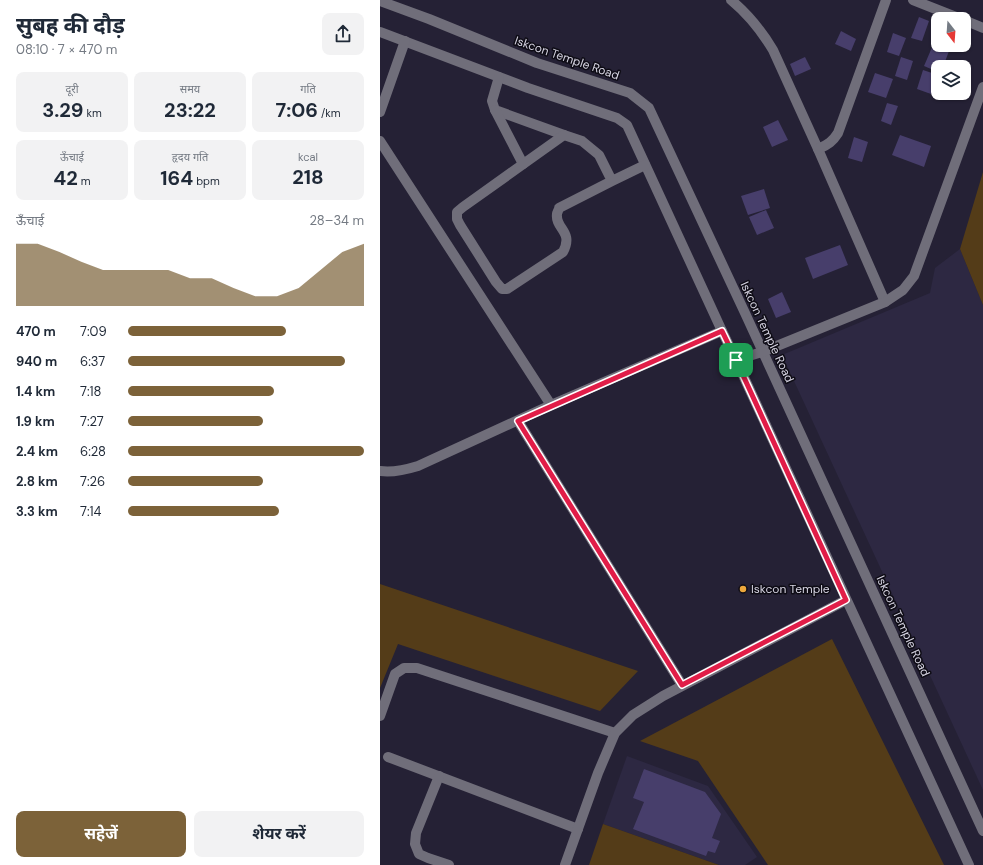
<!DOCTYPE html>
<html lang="hi">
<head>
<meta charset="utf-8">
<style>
	:root { --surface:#fff; --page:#f2f2f3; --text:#1f2937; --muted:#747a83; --accent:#7c6239 }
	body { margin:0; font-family:"DM Sans","Noto Sans Devanagari",sans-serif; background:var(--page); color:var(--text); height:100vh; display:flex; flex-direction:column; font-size:15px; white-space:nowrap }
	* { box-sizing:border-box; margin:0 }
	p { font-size:13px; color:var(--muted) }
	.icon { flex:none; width:22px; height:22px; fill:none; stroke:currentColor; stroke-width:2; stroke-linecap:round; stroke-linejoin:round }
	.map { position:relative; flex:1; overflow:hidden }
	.panel { display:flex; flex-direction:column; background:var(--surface); width:380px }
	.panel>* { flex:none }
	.needle { width:26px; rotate:163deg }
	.fabs { position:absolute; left:551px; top:12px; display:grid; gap:8px }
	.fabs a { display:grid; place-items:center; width:40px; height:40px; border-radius:8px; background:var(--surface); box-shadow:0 1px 3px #0004; font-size:20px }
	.pin { position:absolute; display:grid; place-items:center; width:34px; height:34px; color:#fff; margin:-17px; border-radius:8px; box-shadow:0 2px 6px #0006 }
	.round { display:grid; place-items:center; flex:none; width:42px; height:42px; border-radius:8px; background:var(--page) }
	.summary { display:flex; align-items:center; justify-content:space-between; height:68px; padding:0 16px }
	h1 { font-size:22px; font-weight:700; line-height:30px }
	.figures { display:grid; grid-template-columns:repeat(3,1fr); gap:6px; height:68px; padding:4px 16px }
	.figures div { display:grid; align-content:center; border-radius:8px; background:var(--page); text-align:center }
	.figures b { font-size:20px; font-weight:700 }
	.figures small { font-size:11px; font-weight:400 }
	.figures p { font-size:11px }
	.chart { height:112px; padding:8px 16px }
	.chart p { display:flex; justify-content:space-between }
	.chart svg { width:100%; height:72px; margin-top:4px; fill:var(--accent); opacity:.7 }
	.primary-button { display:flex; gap:8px; margin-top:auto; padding:8px 16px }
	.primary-button a { flex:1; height:46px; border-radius:8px; background:var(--accent); color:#fff; font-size:16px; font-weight:700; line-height:46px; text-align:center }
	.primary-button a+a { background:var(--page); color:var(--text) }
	ul { padding:0 16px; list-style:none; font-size:13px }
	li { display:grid; grid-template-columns:64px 48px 1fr; align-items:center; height:30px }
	li i { height:10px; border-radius:5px; background:var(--accent) }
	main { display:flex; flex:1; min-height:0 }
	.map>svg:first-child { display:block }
	.built { fill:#2d2842 }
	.green { fill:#543c18 }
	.building { fill:#473e6b }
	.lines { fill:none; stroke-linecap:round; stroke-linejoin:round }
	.minor { stroke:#706e7a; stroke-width:10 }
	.route-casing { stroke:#fff; stroke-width:8 }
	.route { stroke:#e11d48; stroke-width:5 }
	.poi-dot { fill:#eea83c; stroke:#0e0c15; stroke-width:1.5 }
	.labels { text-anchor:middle; stroke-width:3; stroke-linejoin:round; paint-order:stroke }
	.street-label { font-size:12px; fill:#d5d3e1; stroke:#0e0c15 }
	.poi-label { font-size:12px; fill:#d5d3e1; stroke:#0e0c15; text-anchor:start }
</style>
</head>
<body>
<main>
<section class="panel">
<div class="summary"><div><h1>सुबह की दौड़</h1><p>08:10 · 7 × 470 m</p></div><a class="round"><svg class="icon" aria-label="share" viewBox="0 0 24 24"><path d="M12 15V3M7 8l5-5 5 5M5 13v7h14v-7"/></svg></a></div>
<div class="figures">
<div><p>दूरी</p><b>3.29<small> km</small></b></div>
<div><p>समय</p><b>23:22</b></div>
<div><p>गति</p><b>7:06<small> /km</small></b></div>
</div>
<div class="figures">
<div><p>ऊँचाई</p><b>42<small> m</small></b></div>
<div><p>हृदय गति</p><b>164<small> bpm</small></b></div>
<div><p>kcal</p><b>218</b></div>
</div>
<div class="chart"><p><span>ऊँचाई</span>28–34 m</p>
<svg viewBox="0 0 160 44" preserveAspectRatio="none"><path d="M0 44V6L10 6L20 11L30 17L40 22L50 22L60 22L70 22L80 27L90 27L100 33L110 38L120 38L130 33L140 22L150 11L160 6V44z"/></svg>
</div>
<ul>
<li><b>470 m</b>7:09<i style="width:67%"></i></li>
<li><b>940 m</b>6:37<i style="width:92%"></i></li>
<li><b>1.4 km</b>7:18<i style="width:62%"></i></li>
<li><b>1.9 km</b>7:27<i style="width:57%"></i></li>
<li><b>2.4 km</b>6:28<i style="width:100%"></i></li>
<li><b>2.8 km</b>7:26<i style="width:57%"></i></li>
<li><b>3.3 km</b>7:14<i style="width:64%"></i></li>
</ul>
<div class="primary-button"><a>सहेजें</a><a>शेयर करें</a></div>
</section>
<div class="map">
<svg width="603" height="865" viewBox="0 0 603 865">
	<rect width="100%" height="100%" fill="#252135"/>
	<g class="built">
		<path d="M580,249L603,305V790L402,355L550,293L555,268Z"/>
		<path d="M247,756L328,786L377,857L365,865H339L223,824Z"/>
	</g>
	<g class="green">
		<path d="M603,172V305L580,249Z"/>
		<path d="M0,584L258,671L220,711L18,644L0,688Z"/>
		<path d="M452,639L564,865H388L318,761L260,741Z"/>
		<path d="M223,824L339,865H209Z"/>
	</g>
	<g class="building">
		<path d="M539,17L549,21L542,41L531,38Z"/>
		<path d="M461,31L476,39L471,51L455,44Z"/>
		<path d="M513,33L526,38L519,56L507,52Z"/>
		<path d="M553,45L569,51L563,67H558V72L544,66Z"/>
		<path d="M425,57L431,69L415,76L410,64Z"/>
		<path d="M521,57L533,61L527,80L515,76Z"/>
		<path d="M543,70L558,75L551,94L537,89Z"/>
		<path d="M495,73L513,79L506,98L488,92Z"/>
		<path d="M507,103L518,106L511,125L501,121Z"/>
		<path d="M398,120L408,140L392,147L383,127Z"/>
		<path d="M520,135L551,146L544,167L512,155Z"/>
		<path d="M474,137L488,142L482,162L468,158Z"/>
		<path d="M384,189L390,208L368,215L361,196Z"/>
		<path d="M386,210L394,228L377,235L369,217Z"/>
		<path d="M460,245L468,265L433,279L425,258Z"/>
		<path d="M402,292L411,312L396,318L388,299Z"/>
		<path d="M264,769L325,792L341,814L332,838L340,841L335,853L328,851L326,856L253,829L264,802L253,798Z"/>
	</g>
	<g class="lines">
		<g class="minor">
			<path d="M351,0C369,15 381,30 393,50L438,149L505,302"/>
			<path d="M533,0L581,19"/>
			<path d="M0,1L49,19L157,63L250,93L269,108L365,313L603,831"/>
			<path d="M584,20L603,28"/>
			<path d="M0,32L148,88L237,118L247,125L342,331L356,360L589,865"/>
			<path d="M119,77L112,101L115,110L184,135"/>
			<path d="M115,110L143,164"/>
			<path d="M0,112L25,41"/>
			<path d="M0,141L171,405"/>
			<path d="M438,149C448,145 453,141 458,133L506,0"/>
			<path d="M232,181L219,155L202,141L184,135L83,207L77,212V219L80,225L116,282L122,289H127L183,252C194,231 175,229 177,214C177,212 179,210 179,208L232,181L265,165"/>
			<path d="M356,360L382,352L505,302L523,290L534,276L603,87"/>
			<path d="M138,421L302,685"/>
			<path d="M0,471C13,473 25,470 38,466L171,405L342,331"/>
			<path d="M0,716L15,674L24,668H37L235,733"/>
			<path d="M8,757L198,829"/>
			<path d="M59,776L36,833L35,844L39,854L48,858L69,865"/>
			<path d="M185,865L218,773L235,733L253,715L283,696L466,600"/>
		</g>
	</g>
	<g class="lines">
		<g class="route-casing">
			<path id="route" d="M342,331L356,360L466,600L302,685L138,421Z"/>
		</g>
		<use href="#route" class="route"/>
	</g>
	<circle class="poi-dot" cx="363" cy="589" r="4"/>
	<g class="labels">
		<g class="street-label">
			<text transform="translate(187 58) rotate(19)" y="4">Iskcon Temple Road</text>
			<text transform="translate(387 332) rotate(65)" y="4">Iskcon Temple Road</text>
			<text transform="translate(523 626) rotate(65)" y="4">Iskcon Temple Road</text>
		</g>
		<g class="poi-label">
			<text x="371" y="593">Iskcon Temple</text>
		</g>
	</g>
</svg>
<div class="fabs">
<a><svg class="needle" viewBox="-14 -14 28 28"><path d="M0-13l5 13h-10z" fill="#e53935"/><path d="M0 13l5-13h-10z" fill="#747a83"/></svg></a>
<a><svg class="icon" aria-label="layers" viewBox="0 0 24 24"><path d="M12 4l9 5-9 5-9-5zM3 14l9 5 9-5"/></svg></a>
</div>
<div class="pin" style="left:356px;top:360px;background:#1e9e55"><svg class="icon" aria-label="arrive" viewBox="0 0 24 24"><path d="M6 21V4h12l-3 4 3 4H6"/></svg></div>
</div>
</main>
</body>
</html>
